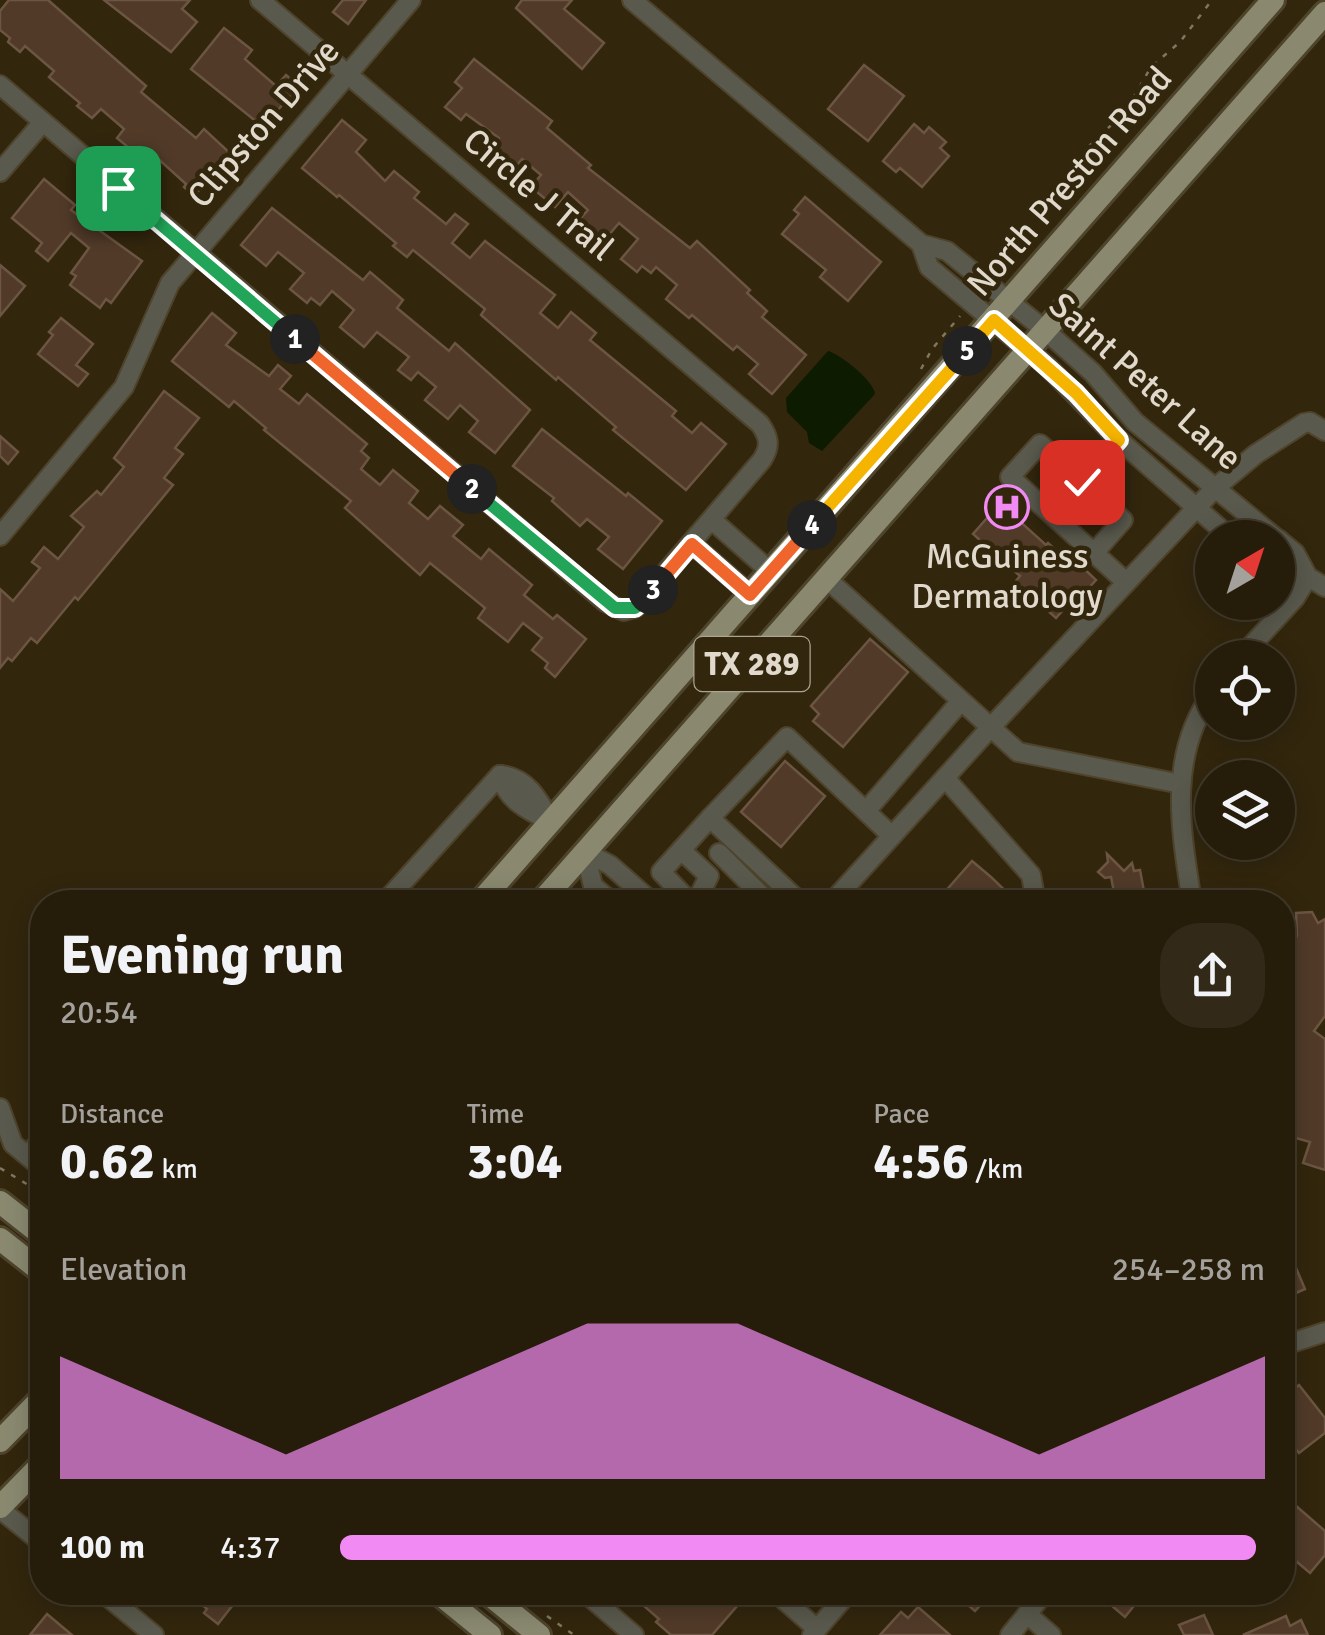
<!DOCTYPE html>
<html lang="en">
<head>
<meta charset="utf-8">
<style>
	:root { --surface:#261c0a; --page:#322918; --text:#f1f3f6; --muted:#a4a19c; --line:#423a2b; --accent:#f28af3 }
	body { margin:0; font-family:Signika,sans-serif; background:var(--page); color:var(--text); height:100vh; display:flex; flex-direction:column; font-size:38px; white-space:nowrap }
	* { box-sizing:border-box; margin:0 }
	p { font-size:32px; color:var(--muted) }
	.icon { flex:none; width:55px; height:55px; fill:none; stroke:currentColor; stroke-width:2; stroke-linecap:round; stroke-linejoin:round }
	.map { position:relative; flex:1; overflow:hidden }
	.sheet { position:absolute; left:30px; top:890px; width:1265px; height:715px; display:flex; flex-direction:column; background:var(--surface); border-radius:40px; box-shadow:0 5px 25px #0003,0 0 0 2px var(--line) }
	.sheet>* { flex:none }
	.needle { width:65px; rotate:39deg }
	.tools { position:absolute; left:1195px; top:520px; display:grid; gap:20px }
	.tools a { display:grid; place-items:center; width:100px; height:100px; border-radius:50%; background:var(--surface); box-shadow:0 5px 25px #0003,0 0 0 2px var(--line); font-size:50px }
	.pin { position:absolute; display:grid; place-items:center; width:85px; height:85px; color:#fff; margin:-42px; border-radius:20px; box-shadow:0 5px 15px #0006 }
	.km { position:absolute; width:50px; height:50px; margin:-25px; border-radius:50%; background:#222; color:#fff; font-size:28px; line-height:50px; text-align:center }
	.round { display:grid; place-items:center; flex:none; width:105px; height:105px; border-radius:40px; background:var(--page) }
	.summary { display:flex; align-items:center; justify-content:space-between; height:170px; padding:0 30px }
	h1 { font-size:55px; font-weight:700; line-height:75px }
	.metrics { display:grid; grid-template-columns:repeat(3,1fr); gap:15px; height:170px; padding:10px 30px }
	.metrics div { display:grid; align-content:center }
	.metrics b { font-size:50px; font-weight:700 }
	.metrics small { font-size:28px; font-weight:400 }
	.metrics p { font-size:28px }
	.chart { height:280px; padding:20px 30px }
	.chart p { display:flex; justify-content:space-between }
	.chart svg { width:100%; height:180px; margin-top:10px; fill:var(--accent); opacity:.7 }
	ul { padding:0 30px; list-style:none; font-size:32px }
	li { display:grid; grid-template-columns:160px 120px 1fr; align-items:center; height:75px }
	li i { height:25px; border-radius:12px; background:var(--accent) }
	.map>svg:first-child { display:block }
	.water { fill:#0d1b00 }
	.building { fill:#513a28; stroke:#6c5542; stroke-width:2.5 }
	.lines { fill:none; stroke-linecap:round; stroke-linejoin:round }
	.minor-casing { stroke:#4e432b; stroke-width:22 }
	.major-casing { stroke:#4e432b; stroke-width:28 }
	.path { stroke:#807662; stroke-width:2.5; stroke-dasharray:5 8; stroke-linecap:butt }
	.minor { stroke:#59594d; stroke-width:18 }
	.major { stroke:#8a8970; stroke-width:22 }
	.split-1-casing { stroke:#fff; stroke-width:20 }
	.split-2-casing { stroke:#fff; stroke-width:20 }
	.split-3-casing { stroke:#fff; stroke-width:20 }
	.split-4-casing { stroke:#fff; stroke-width:20 }
	.split-5-casing { stroke:#fff; stroke-width:20 }
	.split-6-casing { stroke:#fff; stroke-width:20 }
	.split-1 { stroke:#22a559; stroke-width:12 }
	.split-2 { stroke:#f0652b; stroke-width:12 }
	.split-3 { stroke:#22a559; stroke-width:12 }
	.split-4 { stroke:#f0652b; stroke-width:12 }
	.split-5 { stroke:#f5b400; stroke-width:12 }
	.split-6 { stroke:#f5b400; stroke-width:12 }
	.labels { text-anchor:middle; stroke-width:9; stroke-linejoin:round; paint-order:stroke }
	.shield { fill:#32260d; stroke:#aca392; stroke-width:2.5 }
	.shield-label { font-size:32px; font-weight:bold; fill:#e1d9cb }
	.street-label { font-size:35px; fill:#e1d9cb; stroke:#32260d }
	.poi-label { font-size:35px; fill:#e1d9cb; stroke:#32260d }
</style>
</head>
<body>
<div class="map">
<svg width="1325" height="1635" viewBox="0 0 1325 1635">
	<rect width="100%" height="100%" fill="#32260d"/>
	<path class="water" d="M828,351C840,354 874,381 875,394L822,451L809,443L807,432L787,412L786,398Z"/>
	<g class="building">
		<path d="M9,0H48L146,86L141,92L196,138L204,129L232,155L194,196L184,187L186,184L154,155L147,163L117,138L124,129L101,109L92,118L77,106L80,103L49,77L54,71L25,46L20,52L8,42L10,38L0,30V11Z"/>
		<path d="M104,0H190L182,9L197,22L171,52Z"/>
		<path d="M343,0H366L348,24L333,12Z"/>
		<path d="M522,0H572L564,9L604,43L582,69L516,8Z"/>
		<path d="M224,28L252,50L245,59L276,86L286,75L299,86L263,127L191,69Z"/>
		<path d="M474,59L552,121L547,128L591,165L588,168L690,248L697,241L750,290L747,293L767,311L762,317L806,355L772,394L749,374L758,364L737,346L733,350L692,315L689,318L666,299L677,285L656,267L651,273L642,266L637,272L621,259L638,239L619,223L603,242L578,221L588,210L568,192L555,207L531,187L541,175L522,159L513,170L489,151L499,138L466,114L461,120L445,107L462,88L455,82Z"/>
		<path d="M864,65L904,96L868,141L828,109Z"/>
		<path d="M342,120L366,140L356,152L385,181L394,171L419,192L414,198L446,224L455,214L468,224L452,243L470,258L485,241L555,295L540,313L558,328L571,312L596,333L590,340L676,411L672,416L692,433L701,423L726,444L686,490L613,430L616,427L558,377L556,380L481,315L485,309L413,250L407,257L393,246L396,243L339,195L337,197L302,168Z"/>
		<path d="M914,124L924,133L929,127L946,142L940,148L949,156L922,187L900,168L896,172L883,161Z"/>
		<path d="M44,179L75,205L71,210L142,261L111,303L106,299L100,308L70,285L76,276L71,273L89,248L71,233L48,261L36,251L42,243L12,218Z"/>
		<path d="M805,197L881,262L848,301L820,277L826,270L782,234L799,214L794,210Z"/>
		<path d="M272,208L363,280L370,272L403,300L397,308L449,351L455,343L530,410L495,453L469,432L478,421L460,405L448,419L425,400L436,387L418,372L411,380L398,370L409,357L377,332L364,347L340,327L354,310L332,291L320,305L311,298L307,303L290,289L304,273L278,252L266,266L241,245Z"/>
		<path d="M0,265L25,286L0,316Z"/>
		<path d="M212,313L236,333L226,345L269,376L278,365L291,376L280,389L299,404L307,394L367,444L361,451L369,458L361,469L380,485L393,470L418,491L409,503L428,519L440,506L463,525L453,536L481,559L489,549L532,585L524,595L553,619L557,615L586,639L555,677L545,668L548,663L532,650L542,638L523,623L508,642L478,618L485,608L430,563L420,575L345,508L351,501L264,430L266,428L234,401L229,407L172,361Z"/>
		<path d="M61,318L93,344L76,365L88,374L78,386L38,354L53,335L49,332Z"/>
		<path d="M164,391L199,418L175,448L183,454L164,478L173,485L78,600L75,597L37,643L31,638L12,661L8,658L0,668V589L13,601L40,568L32,562L44,547L58,559L84,527L71,516L97,491L101,495L124,467L114,458Z"/>
		<path d="M542,429L626,496L628,493L662,521L623,569L598,549L609,537L587,519L580,526L552,501L554,498L513,466Z"/>
		<path d="M0,436L18,452L8,464L0,456Z"/>
		<path d="M1004,491L1023,508L1015,517L1046,545L1048,543L1070,563L1074,559L1096,580L1083,594L1080,591L1056,618L1015,582L1020,576L973,534L994,510L990,507Z"/>
		<path d="M870,639L908,672L843,747L813,721L819,714L811,706Z"/>
		<path d="M785,761L825,796L781,847L741,812Z"/>
		<path d="M1107,854L1124,871L1132,863L1134,871L1140,870L1146,902H1116L1111,877L1105,878L1098,872L1108,862Z"/>
		<path d="M972,861L991,877L1017,902H936Z"/>
		<path d="M1312,912L1318,923L1325,919V1016L1314,1031L1325,1039V1170L1303,1163L1310,1142L1289,1136V1129L1282,1127V982L1297,935L1296,913Z"/>
		<path d="M1282,1235L1305,1289L1282,1299Z"/>
		<path d="M1299,1385L1325,1418V1433L1299,1453L1282,1432V1398Z"/>
		<path d="M1295,1505L1325,1531V1555L1310,1573L1290,1556L1282,1564V1520Z"/>
		<path d="M187,1592H243L218,1624L204,1613L207,1609Z"/>
		<path d="M628,1592H721L737,1606L712,1635H671L656,1622L659,1619Z"/>
		<path d="M953,1592H979L986,1599L975,1611Z"/>
		<path d="M1110,1592H1145L1125,1617L1104,1599Z"/>
		<path d="M918,1607L950,1635H880L901,1612L908,1618Z"/>
		<path d="M47,1614L72,1635H30Z"/>
		<path d="M1204,1615L1213,1635H1184L1179,1625Z"/>
		<path d="M1286,1616L1290,1626L1301,1620L1308,1635H1243Z"/>
	</g>
	<g class="lines">
		<g class="minor-casing">
			<g id="minor">
				<path d="M632,0L921,244L947,251L1046,331L1093,373L1135,422L1276,538"/>
				<path d="M0,85L605,602L624,611L635,608L762,460C771,446 769,437 760,424L260,0"/>
				<path d="M0,172L43,122"/>
				<path d="M921,244L929,267L1048,367L1119,440L1231,538"/>
				<path d="M1119,440L1082,482L1123,520L1094,553L1126,582"/>
				<path d="M1082,482L1040,444L1010,477L1094,553"/>
				<path d="M712,520L771,572"/>
				<path d="M0,536L124,387L170,283L411,0"/>
				<path d="M1278,539L1295,553L1308,577"/>
				<path d="M691,543L751,595"/>
				<path d="M1278,572L1308,577L1325,587"/>
				<path d="M827,579L1018,752L1181,784"/>
				<path d="M1240,658L1295,598L1308,577"/>
				<path d="M500,775C527,777 539,800 551,822"/>
				<path d="M500,775C506,800 529,811 551,822"/>
				<path d="M945,778L1031,875L1036,902"/>
				<path d="M866,811L961,701"/>
				<path d="M681,850L709,876L696,902"/>
				<path d="M585,852L610,865L652,902"/>
				<path d="M585,852L593,886L612,902"/>
				<path d="M719,853L768,902"/>
				<path d="M385,902L500,775"/>
				<path d="M690,902L661,872L710,818"/>
				<path d="M800,902L710,818L787,737L892,836"/>
				<path d="M832,902L991,727L1215,488L1256,454L1304,423L1310,422L1325,431"/>
				<path d="M1192,902C1181,831 1167,756 1212,694"/>
				<path d="M0,1108L13,1144L42,1168"/>
				<path d="M28,1156L42,1138"/>
				<path d="M1282,1346L1325,1332"/>
				<path d="M0,1509L42,1543"/>
				<path d="M102,1592L154,1635"/>
				<path d="M497,1592L496,1600L518,1592"/>
				<path d="M584,1592L634,1635"/>
				<path d="M775,1592L817,1629"/>
				<path d="M1027,1614L1051,1635"/>
				<path d="M812,1635L849,1592"/>
				<path d="M1010,1635L1045,1592"/>
			</g>
		</g>
		<g class="major-casing">
			<g id="major">
				<path d="M480,902L1273,0"/>
				<path d="M541,902L1325,13"/>
				<path d="M0,1202L42,1235"/>
				<path d="M0,1239L42,1272"/>
				<path d="M0,1441L42,1398"/>
				<path d="M0,1507L42,1464"/>
				<path d="M437,1592L490,1635"/>
				<path d="M486,1592L539,1635"/>
			</g>
		</g>
		<g class="path">
			<path d="M998,271L1011,251L1044,220L1086,149L1125,112L1151,67L1180,42L1212,0"/>
			<path d="M921,369L932,349L960,316"/>
			<path d="M0,1168L35,1189L42,1198"/>
			<path d="M547,1616L574,1635"/>
		</g>
		<use href="#minor" class="minor"/>
		<use href="#major" class="major"/>
	</g>
	<g class="lines">
		<g class="split-1-casing">
			<path id="split-1" d="M118,188L295,339"/>
		</g>
		<g class="split-2-casing">
			<path id="split-2" d="M295,339L472,489"/>
		</g>
		<g class="split-3-casing">
			<path id="split-3" d="M472,489L615,608H635L653,590"/>
		</g>
		<g class="split-4-casing">
			<path id="split-4" d="M653,590L692,544L750,595L812,525"/>
		</g>
		<g class="split-5-casing">
			<path id="split-5" d="M812,525L967,351"/>
		</g>
		<g class="split-6-casing">
			<path id="split-6" d="M967,351L994,320L1076,393L1119,440L1082,482"/>
		</g>
		<use href="#split-1" class="split-1"/>
		<use href="#split-2" class="split-2"/>
		<use href="#split-3" class="split-3"/>
		<use href="#split-4" class="split-4"/>
		<use href="#split-5" class="split-5"/>
		<use href="#split-6" class="split-6"/>
	</g>
	<defs>
		<g id="hospital-ring" transform="scale(2.25)"><circle r="9.5" fill="#32260d" stroke="#f28af3" stroke-width="1.5"/><path d="M-5-5h3v3.5h4V-5h3V5h-3V1.5h-4V5h-3Z" fill="#f28af3"/></g>
	</defs>
	<g fill-rule="evenodd">
		<use href="#hospital-ring" x="1007" y="507"/>
	</g>
	<g class="labels">
		<rect class="shield" x="694.5" y="637" width="115" height="54" rx="8"/>
		<g class="shield-label">
			<text x="752" y="675">TX 289</text>
		</g>
		<g class="street-label">
			<text transform="translate(263 123) rotate(-49)" y="12">Clipston Drive</text>
			<text transform="translate(1069 181) rotate(-49)" y="12">North Preston Road</text>
			<text transform="translate(539 194) rotate(40)" y="12">Circle J Trail</text>
			<text transform="translate(1146 381) rotate(42)" y="12">Saint Peter Lane</text>
		</g>
		<g class="poi-label">
			<text x="1007" y="568">McGuiness<tspan x="1007" dy="40">Dermatology</tspan></text>
		</g>
	</g>
</svg>
<div class="tools">
<a><svg class="needle" viewBox="-14 -14 28 28"><path d="M0-13l5 13h-10z" fill="#e53935"/><path d="M0 13l5-13h-10z" fill="#a4a19c"/></svg></a>
<a><svg class="icon" aria-label="locate" viewBox="0 0 24 24"><circle cx="12" cy="12" r="6"/><path d="M12 2v4M12 18v4M2 12h4M18 12h4"/></svg></a>
<a><svg class="icon" aria-label="layers" viewBox="0 0 24 24"><path d="M12 4l9 5-9 5-9-5zM3 14l9 5 9-5"/></svg></a>
</div>
<div class="pin" style="left:118px;top:188px;background:#1e9e55"><svg class="icon" aria-label="arrive" viewBox="0 0 24 24"><path d="M6 21V4h12l-3 4 3 4H6"/></svg></div>
<div class="pin" style="left:1082px;top:482px;background:#d93025"><svg class="icon" aria-label="check" viewBox="0 0 24 24"><path d="M5 12l5 5 9-10"/></svg></div>
<b class="km" style="left:295px;top:339px">1</b>
<b class="km" style="left:472px;top:489px">2</b>
<b class="km" style="left:653px;top:590px">3</b>
<b class="km" style="left:812px;top:525px">4</b>
<b class="km" style="left:967px;top:351px">5</b>
<section class="sheet">
<div class="summary"><div><h1>Evening run</h1><p>20:54</p></div><a class="round"><svg class="icon" aria-label="share" viewBox="0 0 24 24"><path d="M12 15V3M7 8l5-5 5 5M5 13v7h14v-7"/></svg></a></div>
<div class="metrics">
<div><p>Distance</p><b>0.62<small> km</small></b></div>
<div><p>Time</p><b>3:04</b></div>
<div><p>Pace</p><b>4:56<small> /km</small></b></div>
</div>
<div class="chart"><p><span>Elevation</span>254–258 m</p>
<svg viewBox="0 0 160 44" preserveAspectRatio="none"><path d="M0 44V14L10 22L20 30L30 38L40 30L50 22L60 14L70 6L80 6L90 6L100 14L110 22L120 30L130 38L140 30L150 22L160 14V44z"/></svg>
</div>
<ul>
<li><b>100 m</b>4:37<i style="width:99%"></i></li>
</ul>
</section>
</div>
</body>
</html>
